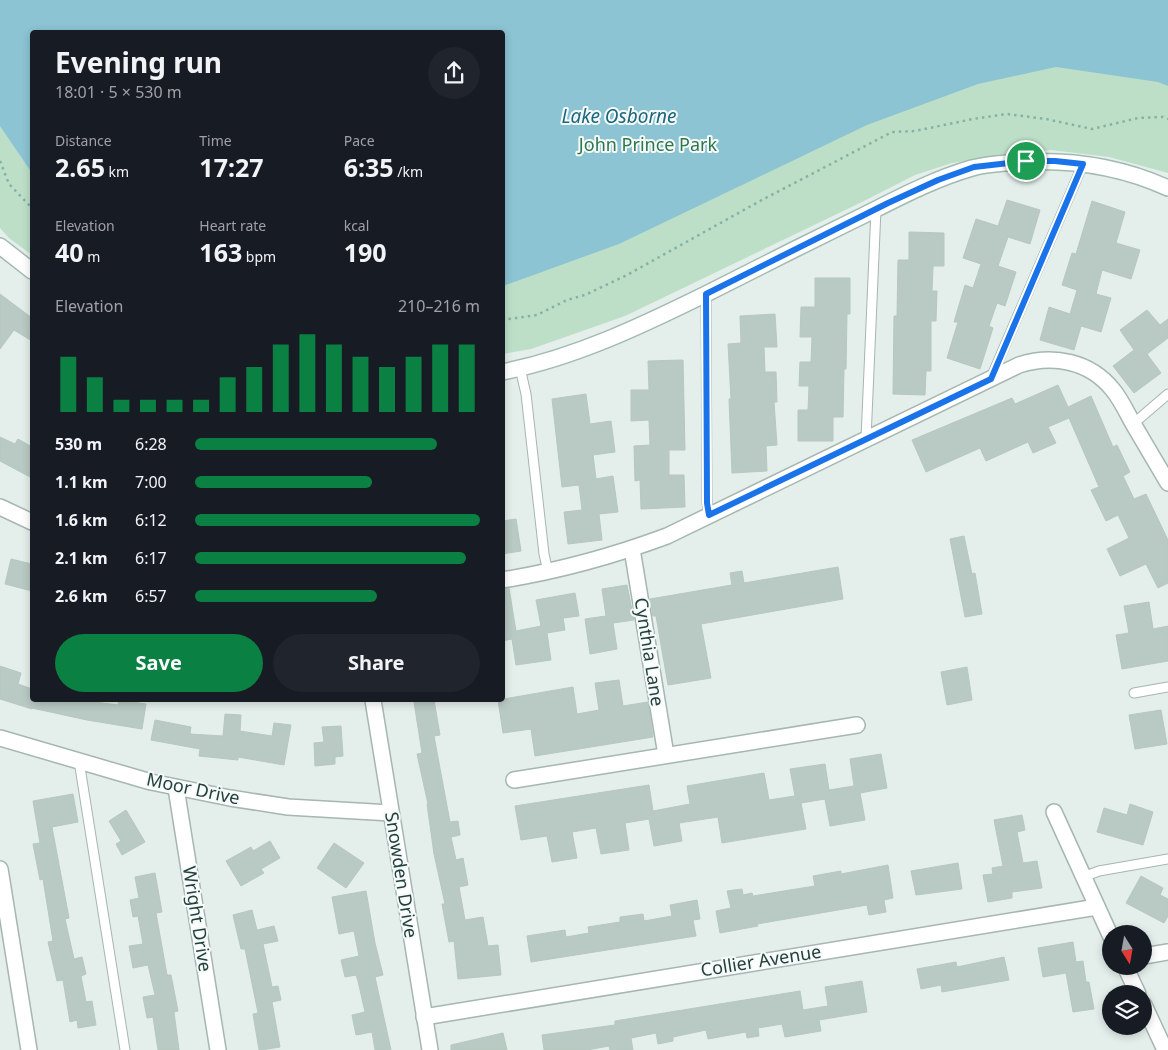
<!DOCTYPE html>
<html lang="en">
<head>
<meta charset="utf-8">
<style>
	:root { --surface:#171b24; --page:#20242c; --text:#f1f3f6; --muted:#9ea1a6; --accent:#0b8043 }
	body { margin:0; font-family:"Noto Sans",sans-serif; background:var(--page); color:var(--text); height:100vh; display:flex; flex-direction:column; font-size:19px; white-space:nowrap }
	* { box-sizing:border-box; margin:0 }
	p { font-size:16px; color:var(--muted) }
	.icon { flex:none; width:28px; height:28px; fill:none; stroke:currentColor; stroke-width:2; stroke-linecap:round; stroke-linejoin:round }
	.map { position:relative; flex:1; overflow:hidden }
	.panel { position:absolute; left:30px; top:30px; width:475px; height:672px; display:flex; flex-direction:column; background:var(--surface); border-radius:5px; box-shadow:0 2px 8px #0003 }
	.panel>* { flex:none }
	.needle { width:32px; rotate:169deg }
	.fabs { position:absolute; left:1102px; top:925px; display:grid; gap:10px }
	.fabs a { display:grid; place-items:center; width:50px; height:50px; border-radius:50%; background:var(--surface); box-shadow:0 2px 8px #0003; font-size:25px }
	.pin { position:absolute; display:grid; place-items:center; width:42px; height:42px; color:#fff; margin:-21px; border:2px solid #fff; border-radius:50%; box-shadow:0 1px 5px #0007 }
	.round { display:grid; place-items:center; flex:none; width:52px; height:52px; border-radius:26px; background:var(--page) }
	.overview { display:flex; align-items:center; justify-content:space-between; height:85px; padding:0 25px }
	h1 { font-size:28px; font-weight:700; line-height:38px }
	.figures { display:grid; grid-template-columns:repeat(3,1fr); gap:8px; height:85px; padding:5px 25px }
	.figures div { display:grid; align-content:center }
	.figures b { font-size:25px; font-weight:700 }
	.figures small { font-size:14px; font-weight:400 }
	.figures p { font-size:14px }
	.chart { height:140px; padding:10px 25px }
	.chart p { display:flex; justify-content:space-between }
	.chart svg { width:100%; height:90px; margin-top:5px; stroke:var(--accent); stroke-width:6 }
	.action { display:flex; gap:10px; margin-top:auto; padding:10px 25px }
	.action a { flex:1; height:58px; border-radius:30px; background:var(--accent); color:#fff; font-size:20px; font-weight:700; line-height:58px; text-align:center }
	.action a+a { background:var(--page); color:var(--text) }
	ul { padding:0 25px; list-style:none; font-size:16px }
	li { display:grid; grid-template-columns:80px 60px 1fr; align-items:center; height:38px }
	li i { height:12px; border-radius:6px; background:var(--accent) }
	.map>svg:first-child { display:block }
	.green { fill:#bddfc8 }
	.water { fill:#8cc4d3 }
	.building { fill:#b9c9c3; stroke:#b6c8c1 }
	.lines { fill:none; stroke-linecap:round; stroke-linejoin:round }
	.lane-casing { stroke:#a6b6b2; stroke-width:11 }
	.street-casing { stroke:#a6b6b2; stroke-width:18 }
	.secondary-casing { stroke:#a2bab3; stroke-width:18 }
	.path { stroke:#84b2a6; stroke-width:2.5; stroke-dasharray:2.5 4; stroke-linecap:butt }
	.lane { stroke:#fff; stroke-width:9 }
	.street { stroke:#fff; stroke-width:15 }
	.secondary { stroke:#fff; stroke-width:15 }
	.route-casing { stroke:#fff; stroke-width:10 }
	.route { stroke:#1a73e8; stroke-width:6 }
	.labels { text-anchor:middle; stroke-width:4; stroke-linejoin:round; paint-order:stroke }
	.park-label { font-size:18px; fill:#2d774e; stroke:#f5faf8 }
	.street-label { font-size:18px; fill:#23403a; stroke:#f5faf8 }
	.water-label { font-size:19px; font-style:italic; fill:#1c677d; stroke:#f5faf8 }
</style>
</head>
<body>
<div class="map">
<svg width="1168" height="1050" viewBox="0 0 1168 1050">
	<rect width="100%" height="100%" fill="#e4eeea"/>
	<path class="green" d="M0,0H1168V173L1109,157L1051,150L1005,155L952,163L915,175L862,202L625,316L531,349L503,354L502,32H32V255L9,238L0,228Z"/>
	<path class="water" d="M0,0H1168V86L1158,82L1056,67L978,84L867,125L619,244L503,286L502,32H32V173L0,126Z"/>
	<g class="building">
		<path d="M1007,200L1040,210L1030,244L1008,237L998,266L1016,272L1005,306L997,303L989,326L993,328L980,369L947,358L958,322H954L965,285L973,288L981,264L963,258L976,219L998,226Z"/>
		<path d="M1092,201L1125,212L1116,243L1140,250L1131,279L1102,270L1096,294L1111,298L1101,332L1081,326L1074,350L1040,340L1049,307L1070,314L1077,290L1062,285L1072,253L1076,254Z"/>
		<path d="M909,232L944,233V266H933L932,291H937L936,321H931V371H926L925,395L893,394L894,316H897L898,260H909Z"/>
		<path d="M815,278H850V314H847L846,369H844L843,417H833V441H798V410H808L809,386H799L800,362H811L812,337H800L801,307H815Z"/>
		<path d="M0,294L32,318V341L14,330L0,349Z"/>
		<path d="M1147,310L1160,325L1168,319V338L1147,354L1161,373L1134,393L1113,366L1134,350L1120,330Z"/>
		<path d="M775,314L777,347H764L765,372H776L777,402H774L777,445L766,446L767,471L732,473L729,399H731L728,344L741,343L740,316Z"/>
		<path d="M683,360L685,450H669V475H684L685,507L641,509L640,480L635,481L634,446L650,445L649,420L631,421V390H649L648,361Z"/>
		<path d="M1058,385L1068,407L1091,396L1113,447L1117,445L1130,472L1123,476L1134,499L1146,494L1168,540V583L1158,588L1146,564L1120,576L1107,549L1129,538L1118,515L1106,521L1091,490L1099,487L1069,418L1048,427L1056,443L1033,453L1028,442L986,461L980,448L926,472L912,440L1012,398L1015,404Z"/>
		<path d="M586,394L590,424L611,421L615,452L593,455L596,479L613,476L618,512L599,514L602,540L568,544L564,512L582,510L579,485L562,487L552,399Z"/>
		<path d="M0,437L15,444L18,439L32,447V478L0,461Z"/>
		<path d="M516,519L521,551L502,554V521Z"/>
		<path d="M964,536L972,574L975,573L982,614L965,617L950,539Z"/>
		<path d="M11,559L32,564V591L5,584Z"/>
		<path d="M838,567L843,599L701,624L711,678L668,685L656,616H653L650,599L732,585L730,573L742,571L744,583Z"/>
		<path d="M627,585L634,620L613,623L617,649L590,654L585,619L606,616L602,589Z"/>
		<path d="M509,588L516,631L541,626L536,600L575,593L579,616L563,618L565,630L547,633L551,660L516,665L512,639L502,641V589Z"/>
		<path d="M1149,602L1153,629L1168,626V661L1122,669L1116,635L1129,633L1124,606Z"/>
		<path d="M0,666L21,673L18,684L32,689V700H95V702L118,705L119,700L146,704L142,729L87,720L32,708V709L0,699Z"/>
		<path d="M967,667L972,700L947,705L941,672Z"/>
		<path d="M619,680L623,706L648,702L653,737L535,756L531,729L503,733L498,700L573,687L577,714L599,710L595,683Z"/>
		<path d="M427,700H434L440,735L434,736L450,822L458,821L460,835L451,837L456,860L463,858L468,885L459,887L465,920L483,917L488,946L498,945L501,975L458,979L454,941L449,942L442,904H445L434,854L427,804H428L417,754L422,753L414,702Z"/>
		<path d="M1161,710L1167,744L1135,749L1129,715Z"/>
		<path d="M225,714L241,715L240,731L272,736L274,723L291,725L284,765L238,757V760L199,756L200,749L151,740L155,720L191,727L190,734L223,736Z"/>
		<path d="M341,726L343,756L335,757V764L315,766L314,743L324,742L322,727Z"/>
		<path d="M881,754L887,788L860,793L865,820L830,826L825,799L801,803L806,829L722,843L718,817L679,823L682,841L654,846L649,819L625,823L629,850L601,854L596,828L572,832L577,858L552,862L547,836L521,840L515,806L649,785L653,811L690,804L687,786L764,773L769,800L795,796L790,769L825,764L829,790L854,786L850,759Z"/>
		<path d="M73,794L78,822L52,827L69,918L65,919L74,959L82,957L86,974L81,976L86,1002L92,1001L96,1025L78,1028L77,1020L70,1022L63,980L57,981L48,942L53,941L43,879L40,880L33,844L40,843L33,801Z"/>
		<path d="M1130,804L1153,812L1143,845L1097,832L1104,808L1127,815Z"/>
		<path d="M126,810L145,842L122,855L116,844L121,841L109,821Z"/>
		<path d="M1022,815L1025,830L1017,832L1023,863L1037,861L1042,888L1012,892V898L988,902L983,875L993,874L992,868L1003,866L994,820Z"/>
		<path d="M270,841L280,858L261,869L264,873L241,886L226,861L251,847L253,851Z"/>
		<path d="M334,843L364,863L346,888L317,868Z"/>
		<path d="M958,863L962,889L916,895L911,871Z"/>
		<path d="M888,865L893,898L884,900L886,912L869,915L867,905L757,924L758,926L720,933L716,911L731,908L727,891L742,889L743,895L752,893L753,896L815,886L813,876L841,871V874Z"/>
		<path d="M155,873L162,912L156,913L167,975H171L178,1011L174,1012L179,1050H158L153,1017L147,1018L143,997L155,995L148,965L133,968L129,946L143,944L138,916L133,917L130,900L139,898L135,877Z"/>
		<path d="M1141,876L1163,888L1160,895L1168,899V916L1164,923L1126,903Z"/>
		<path d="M366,891L375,943L383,975L375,977L391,1050H375L372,1032L356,1035L352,1015L365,1012L358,981L356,975L345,977L341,960L359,956L354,931L339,934L332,897Z"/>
		<path d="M697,900L700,919L693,920L696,936L531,962L527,936L565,930L566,937L589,933L588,927L620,922V917L643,914L644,921L672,916L670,905Z"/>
		<path d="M252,910L257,930L274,926L278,941L263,944L272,987L278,986L281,1000L272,1002L280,1047L262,1050H259L253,1014L258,1013L245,949H241L233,915Z"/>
		<path d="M1073,942L1076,962L1083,961L1086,982H1089L1094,1009L1073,1012L1066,973L1043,977L1038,948Z"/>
		<path d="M1004,957L1009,980L942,992L941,985L921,989L917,969L956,962L957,967Z"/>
		<path d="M862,981L867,1012L819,1020L821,1031L785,1037L782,1024L758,1028L759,1036L747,1038L746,1032L708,1039L706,1030L673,1037V1041L658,1044L656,1033L631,1038L633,1050H610L609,1046L587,1050H544L542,1035L615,1025V1021L800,991L803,1010L828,1006L825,987Z"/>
		<path d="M503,1033L507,1050H451V1045Z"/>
	</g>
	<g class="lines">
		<g class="lane-casing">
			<g id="lane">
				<path d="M706,294L707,503L709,515"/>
				<path d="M520,368L526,394L544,554L548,572"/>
				<path d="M991,378L1083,164"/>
				<path d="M1133,424L1168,394"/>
				<path d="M866,439L876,209"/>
				<path d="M1134,693L1168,687"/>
				<path d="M79,761L125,1050"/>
				<path d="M1083,877L1099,871L1168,859"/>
			</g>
		</g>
		<g class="street-casing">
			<g id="street">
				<path d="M0,507L32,522"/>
				<path d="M632,549L666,755"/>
				<path d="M502,580C559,571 613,556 667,536L1019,365C1053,354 1090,361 1113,390C1122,401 1128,415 1135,427C1146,446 1157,464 1168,483"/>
				<path d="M373,700L430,1050"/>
				<path d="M0,738L151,782L230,798L288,807L391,813"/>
				<path d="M514,780L857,725"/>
				<path d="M176,788L218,1050"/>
				<path d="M1054,812L1111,937"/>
				<path d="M0,869L29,1050"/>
				<path d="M1144,956L1168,952"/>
				<path d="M1125,966L1138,994"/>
				<path d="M1144,1005L1165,1050"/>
				<path d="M424,1017L1097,907"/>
			</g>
		</g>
		<g class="secondary-casing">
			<g id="secondary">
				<path d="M0,246L32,271"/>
				<path d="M502,372C574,358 641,326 706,294C755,269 803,245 852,221C891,202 930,180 972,168C983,165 995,164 1006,163C1061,158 1118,165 1168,188"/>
			</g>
		</g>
		<g class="path">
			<path d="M0,161L9,184L32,208"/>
			<path d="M502,320L537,315L567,300L585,295L627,275L760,201L892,132L915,131L973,119L1007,114L1046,119L1092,129L1138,118L1163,117L1168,119"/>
		</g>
		<use href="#lane" class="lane"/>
		<use href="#street" class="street"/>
		<use href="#secondary" class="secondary"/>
	</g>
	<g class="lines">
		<g class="route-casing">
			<path id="route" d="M1026,161H1055L1083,164L991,379L709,515L707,503L706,294L888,203L938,180L974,167Z"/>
		</g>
		<use href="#route" class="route"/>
	</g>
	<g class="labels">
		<g class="park-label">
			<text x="648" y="151">John Prince Park</text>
		</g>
		<g class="street-label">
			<text transform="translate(649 652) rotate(81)" y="6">Cynthia Lane</text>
			<text transform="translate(193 789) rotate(12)" y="6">Moor Drive</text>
			<text transform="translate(401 875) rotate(81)" y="6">Snowden Drive</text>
			<text transform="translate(197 919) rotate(81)" y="6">Wright Drive</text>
			<text transform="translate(761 961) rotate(-9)" y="6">Collier Avenue</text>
		</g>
		<g class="water-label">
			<text x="619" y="123">Lake Osborne</text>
		</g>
	</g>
</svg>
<div class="fabs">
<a><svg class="needle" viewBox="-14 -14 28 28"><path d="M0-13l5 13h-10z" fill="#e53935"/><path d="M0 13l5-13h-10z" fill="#9ea1a6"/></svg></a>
<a><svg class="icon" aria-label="layers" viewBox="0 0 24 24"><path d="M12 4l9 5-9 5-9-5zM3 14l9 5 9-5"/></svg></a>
</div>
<div class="pin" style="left:1026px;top:161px;background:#1e9e55"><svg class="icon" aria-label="arrive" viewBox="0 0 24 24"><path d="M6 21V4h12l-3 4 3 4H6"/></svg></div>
<section class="panel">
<div class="overview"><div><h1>Evening run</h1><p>18:01 · 5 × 530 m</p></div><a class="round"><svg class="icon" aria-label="share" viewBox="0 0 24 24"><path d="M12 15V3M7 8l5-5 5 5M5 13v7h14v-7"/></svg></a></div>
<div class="figures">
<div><p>Distance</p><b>2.65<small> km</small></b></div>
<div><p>Time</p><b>17:27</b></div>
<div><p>Pace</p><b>6:35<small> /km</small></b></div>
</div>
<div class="figures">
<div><p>Elevation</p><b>40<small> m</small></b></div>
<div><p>Heart rate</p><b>163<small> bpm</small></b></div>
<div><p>kcal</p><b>190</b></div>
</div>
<div class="chart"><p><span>Elevation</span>210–216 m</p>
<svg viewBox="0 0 160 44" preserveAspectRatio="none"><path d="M5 44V17M15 44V27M25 44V38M35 44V38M45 44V38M55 44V38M65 44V27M75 44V22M85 44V11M95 44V6M105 44V11M115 44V17M125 44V22M135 44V17M145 44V11M155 44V11"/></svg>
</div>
<ul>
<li><b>530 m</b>6:28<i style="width:85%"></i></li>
<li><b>1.1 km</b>7:00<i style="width:62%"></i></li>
<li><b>1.6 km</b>6:12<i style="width:100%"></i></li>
<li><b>2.1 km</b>6:17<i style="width:95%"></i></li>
<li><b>2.6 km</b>6:57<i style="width:64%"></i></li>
</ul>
<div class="action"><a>Save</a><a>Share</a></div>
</section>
</div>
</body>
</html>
